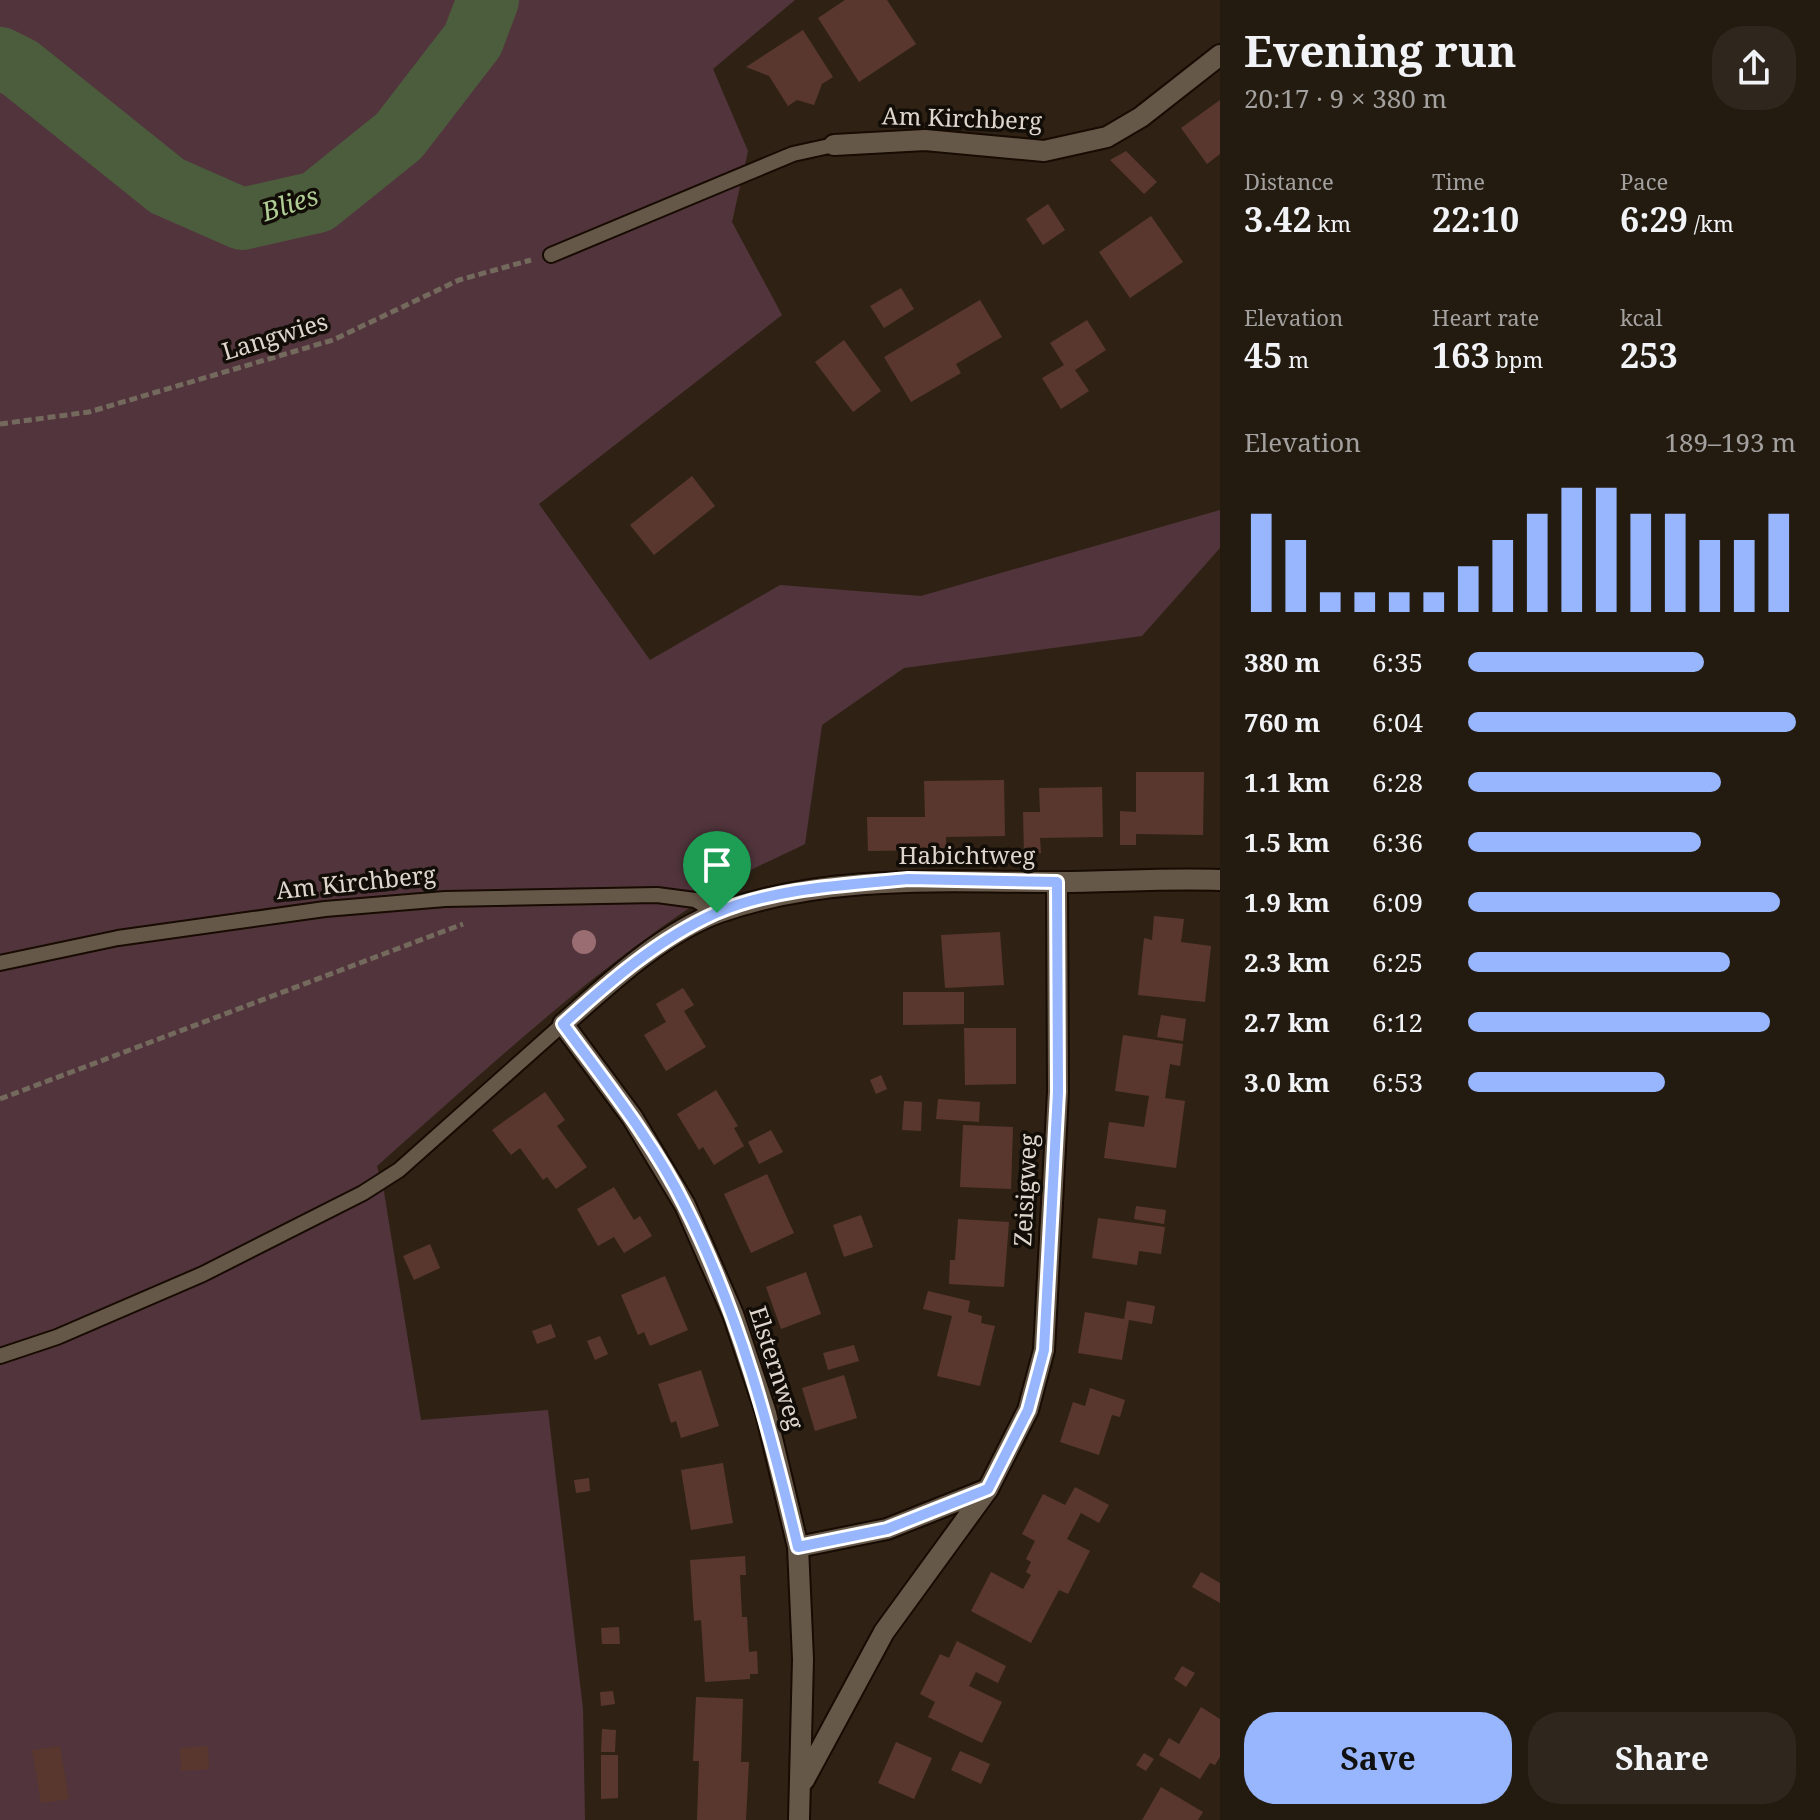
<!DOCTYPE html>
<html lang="en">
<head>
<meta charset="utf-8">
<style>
	:root { --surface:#231a10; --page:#2f271e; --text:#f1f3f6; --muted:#a3a19f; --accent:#97b6fd }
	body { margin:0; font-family:"Noto Serif",serif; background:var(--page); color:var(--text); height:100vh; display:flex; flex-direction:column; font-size:30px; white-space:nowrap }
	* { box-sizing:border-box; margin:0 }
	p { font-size:26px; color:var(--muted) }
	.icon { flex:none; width:44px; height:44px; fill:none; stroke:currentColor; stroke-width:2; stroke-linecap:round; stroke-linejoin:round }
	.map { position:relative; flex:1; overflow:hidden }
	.panel { display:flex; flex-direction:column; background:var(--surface); width:600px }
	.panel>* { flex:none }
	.pin { position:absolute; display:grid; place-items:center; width:68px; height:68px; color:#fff; margin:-82px -34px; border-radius:50% 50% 50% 0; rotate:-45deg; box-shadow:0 0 8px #0007 }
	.pin .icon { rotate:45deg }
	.round { display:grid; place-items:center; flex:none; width:84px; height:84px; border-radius:32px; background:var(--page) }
	.head { display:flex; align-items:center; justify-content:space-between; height:136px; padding:0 24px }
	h1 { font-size:44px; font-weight:700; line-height:60px }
	.metrics { display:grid; grid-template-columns:repeat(3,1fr); gap:12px; height:136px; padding:8px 24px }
	.metrics div { display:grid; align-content:center }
	.metrics b { font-size:34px; font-weight:700 }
	.metrics small { font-size:22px; font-weight:400 }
	.metrics p { font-size:22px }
	.chart { height:224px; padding:16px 24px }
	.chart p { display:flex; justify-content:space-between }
	.chart svg { width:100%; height:144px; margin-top:8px; stroke:var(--accent); stroke-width:6 }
	.cta { display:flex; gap:16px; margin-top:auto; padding:16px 24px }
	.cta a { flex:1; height:92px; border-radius:32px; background:var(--accent); color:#111; font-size:32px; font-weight:700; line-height:92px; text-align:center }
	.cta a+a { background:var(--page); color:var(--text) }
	ul { padding:0 24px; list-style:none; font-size:26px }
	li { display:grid; grid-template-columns:128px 96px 1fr; align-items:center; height:60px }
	li i { height:20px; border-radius:10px; background:var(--accent) }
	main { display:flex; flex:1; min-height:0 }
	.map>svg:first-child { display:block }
	.green { fill:#52353c }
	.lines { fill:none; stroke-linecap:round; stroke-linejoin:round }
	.river { stroke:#4c5d3e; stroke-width:62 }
	.building { fill:#59372e }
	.service-casing { stroke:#170b02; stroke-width:18 }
	.minor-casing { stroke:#170b02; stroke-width:24 }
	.path { stroke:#74695d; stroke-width:5; stroke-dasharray:8 4; stroke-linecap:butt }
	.service { stroke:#665849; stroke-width:14 }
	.minor { stroke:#665849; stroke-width:20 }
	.tree { fill:#996d71 }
	.route-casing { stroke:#fff; stroke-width:16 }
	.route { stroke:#97b6fd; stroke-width:10 }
	.labels { text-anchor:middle; stroke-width:7; stroke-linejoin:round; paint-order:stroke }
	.street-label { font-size:24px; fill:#ded6cd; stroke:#120d07 }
	.water-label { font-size:26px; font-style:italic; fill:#afcd95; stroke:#120d07 }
</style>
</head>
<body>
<main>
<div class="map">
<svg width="1220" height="1820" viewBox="0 0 1220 1820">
	<rect width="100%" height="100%" fill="#2f2215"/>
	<path class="green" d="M0,0H795L713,69L748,151L732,222L782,315L539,504L650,660L780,585L921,596L1220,510V548L1142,636L904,668L822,725L805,844C778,858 748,869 723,886C597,965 488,1068 377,1166L384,1192L421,1420L548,1410L583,1709L585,1820H0Z"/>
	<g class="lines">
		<path class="river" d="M0,58L20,68L167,186L242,219L317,202L399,136L473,40L488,0"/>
	</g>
	<g class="building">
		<path d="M845,0H887L916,44L859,82L818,18Z"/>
		<path d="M803,30L833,77L822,84L814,105L797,100L788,106L769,76L746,67Z"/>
		<path d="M1220,100V154L1207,164L1181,128Z"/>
		<path d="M1126,151L1157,182L1144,194L1110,160Z"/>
		<path d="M1048,204L1065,230L1043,245L1026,219Z"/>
		<path d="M1151,216L1183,262L1130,298L1099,252Z"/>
		<path d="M901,288L914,309L884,328L870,306Z"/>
		<path d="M980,300L1002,337L956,364L961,373L911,402L884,357Z"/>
		<path d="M1087,320L1106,350L1075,370L1089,391L1061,409L1042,378L1064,365L1050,343Z"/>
		<path d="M844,340L881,391L853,412L815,362Z"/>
		<path d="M692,476L715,506L654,555L630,525Z"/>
		<path d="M1136,772H1204L1203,835L1136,834V845H1120V811L1136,812Z"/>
		<path d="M1004,780L1005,836L946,837V850L868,851L867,817H925L924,781Z"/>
		<path d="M1102,787L1103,837L1040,838L1041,853L1024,854L1023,812H1040L1039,788Z"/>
		<path d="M1154,916L1184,919L1181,942L1211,946L1205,1002L1138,995L1144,938L1152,940Z"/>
		<path d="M1000,932L1004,985L945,988L941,935Z"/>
		<path d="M683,988L694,1005L684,1011L706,1047L666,1071L644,1035L666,1022L656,1004Z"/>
		<path d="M903,992H964V1024L903,1025Z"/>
		<path d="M1161,1015L1186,1019L1183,1041L1157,1037Z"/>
		<path d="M964,1028H1016V1084L965,1085Z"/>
		<path d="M1123,1035L1183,1044L1180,1066L1170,1064L1165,1098L1185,1101L1176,1168L1104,1158L1109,1122L1144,1127L1149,1096L1115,1091Z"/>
		<path d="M881,1075L887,1089L876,1094L870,1080Z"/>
		<path d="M716,1090L738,1126L734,1128L744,1146L714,1165L703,1147L699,1150L677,1114Z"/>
		<path d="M545,1092L565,1120L557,1126L587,1167L556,1189L547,1177L543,1180L520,1148L511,1155L492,1130Z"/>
		<path d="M938,1099L980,1102L979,1122L936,1119Z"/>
		<path d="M904,1101L922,1102L921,1131L902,1130Z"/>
		<path d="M963,1125L1013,1127L1011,1189L960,1187Z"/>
		<path d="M771,1130L783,1152L759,1164L748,1142Z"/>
		<path d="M767,1174L794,1233L751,1253L724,1194Z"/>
		<path d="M614,1187L634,1220L640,1216L652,1236L624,1253L614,1237L598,1246L577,1209Z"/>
		<path d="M1136,1206L1166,1210L1164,1224L1134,1219Z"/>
		<path d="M861,1215L873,1247L844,1257L833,1225Z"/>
		<path d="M1098,1218L1165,1227L1161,1254L1139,1251L1137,1265L1092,1258Z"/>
		<path d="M958,1219L1009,1222L1004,1287L949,1284L950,1260H955Z"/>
		<path d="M430,1244L440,1268L414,1280L403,1256Z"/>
		<path d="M806,1272L821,1314L781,1329L766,1287Z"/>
		<path d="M665,1276L688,1330L650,1346L644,1332L638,1335L621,1295Z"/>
		<path d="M928,1291L970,1301L968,1312L982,1316L981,1323L995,1326L980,1386L937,1376L952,1316L923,1309Z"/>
		<path d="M1127,1301L1155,1306L1152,1324L1129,1320L1122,1360L1078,1353L1085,1312L1124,1319Z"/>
		<path d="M551,1324L556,1337L537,1344L532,1331Z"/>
		<path d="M600,1336L608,1354L595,1360L587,1341Z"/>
		<path d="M854,1345L859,1361L828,1370L823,1353Z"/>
		<path d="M701,1370L719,1426L681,1438L676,1421L671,1423L658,1384Z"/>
		<path d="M844,1375L857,1418L815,1431L802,1388Z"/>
		<path d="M1090,1388L1125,1400L1120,1417L1112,1415L1099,1455L1060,1442L1073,1402L1085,1406Z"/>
		<path d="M723,1463L733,1523L691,1530L681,1470Z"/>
		<path d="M589,1478L590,1491L576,1493L574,1480Z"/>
		<path d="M1075,1487L1109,1505L1099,1523L1081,1513L1067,1539L1090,1551L1068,1594L1059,1590L1031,1643L971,1611L991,1572L1023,1589L1031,1575L1026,1572L1031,1562L1026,1559L1035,1541L1022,1534L1043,1494L1065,1505Z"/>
		<path d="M745,1556L746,1575H740L742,1617H747L749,1652L757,1651L758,1674H750V1679L705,1682L701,1620L694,1621L690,1560Z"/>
		<path d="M1201,1572L1220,1583V1603L1192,1587Z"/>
		<path d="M619,1627L620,1644H602L601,1628Z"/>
		<path d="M957,1641L1006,1666L998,1683L976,1672L969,1686L1002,1702L982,1743L928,1717L935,1702L920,1694L940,1654L949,1658Z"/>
		<path d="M1182,1666L1195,1673L1186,1687L1174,1679Z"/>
		<path d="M613,1691L615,1704L601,1706L600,1692Z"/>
		<path d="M696,1697L743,1699L741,1762H749L746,1820H697L699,1761H693Z"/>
		<path d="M1201,1707L1220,1719V1757L1215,1765L1210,1763L1200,1779L1159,1755L1169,1738L1179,1744Z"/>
		<path d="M602,1729L616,1730L615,1752H601Z"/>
		<path d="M896,1742L932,1758L914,1799L878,1783Z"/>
		<path d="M60,1746L69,1799L41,1803L32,1750Z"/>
		<path d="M208,1746L209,1769L181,1771L180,1748Z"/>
		<path d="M960,1751L990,1764L981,1784L951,1770Z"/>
		<path d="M1144,1753L1154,1759L1146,1771L1136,1765Z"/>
		<path d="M601,1755H618V1798L601,1799Z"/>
		<path d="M1161,1787L1203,1812L1198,1820H1142Z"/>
	</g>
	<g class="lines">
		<g class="service-casing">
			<g id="service">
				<path d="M551,255L793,154L834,145"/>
				<path d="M0,963L118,938L325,909L445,899L657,895L695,900L717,913"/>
				<path d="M0,1356L57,1337L203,1274L363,1193L399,1170L563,1024"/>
			</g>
		</g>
		<g class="minor-casing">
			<g id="minor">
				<path d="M834,145L925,140L1044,151L1107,137L1141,117L1220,55"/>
				<path d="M798,1547L887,1529L988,1489"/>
				<path d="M804,1780L884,1632L988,1489L1028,1410L1044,1350L1058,1092L1057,882"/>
				<path d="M799,1820L803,1659L798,1547L766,1413L733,1314L685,1205L632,1117L563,1024C607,985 663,932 720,912C829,874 942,882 1056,882C1111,882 1165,878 1220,880"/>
			</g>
		</g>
		<g class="path">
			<path d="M0,424L89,412L333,340L459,280L531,260"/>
			<path d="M0,1099L463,924"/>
		</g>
		<use href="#service" class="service"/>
		<use href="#minor" class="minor"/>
	</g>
	<circle class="tree" cx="584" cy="942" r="12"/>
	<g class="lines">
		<g class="route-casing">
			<path id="route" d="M908,879L1057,882L1058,1092L1044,1350L1028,1410L988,1489L887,1529L798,1547C770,1430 740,1315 685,1206C653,1141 606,1083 563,1024C609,982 658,939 716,913C774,888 846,885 908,879Z"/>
		</g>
		<use href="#route" class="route"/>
	</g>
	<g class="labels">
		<g class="street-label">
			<text transform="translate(962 119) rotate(2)" y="8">Am Kirchberg</text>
			<text transform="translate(275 337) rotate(-17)" y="8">Langwies</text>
			<text x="967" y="864">Habichtweg</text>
			<text transform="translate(356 883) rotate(-6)" y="8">Am Kirchberg</text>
			<text transform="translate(1026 1190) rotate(-87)" y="8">Zeisigweg</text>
			<text transform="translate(776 1368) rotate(72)" y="8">Elsternweg</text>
		</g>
		<g class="water-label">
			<text transform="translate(290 204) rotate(-18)" y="9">Blies</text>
		</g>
	</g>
</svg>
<div class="pin" style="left:717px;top:913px;background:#1e9e55"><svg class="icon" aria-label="arrive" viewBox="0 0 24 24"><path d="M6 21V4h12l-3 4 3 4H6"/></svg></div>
</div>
<section class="panel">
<div class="head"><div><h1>Evening run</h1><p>20:17 · 9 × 380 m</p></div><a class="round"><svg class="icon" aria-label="share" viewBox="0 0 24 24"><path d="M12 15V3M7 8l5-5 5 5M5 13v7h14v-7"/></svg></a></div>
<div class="metrics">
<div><p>Distance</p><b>3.42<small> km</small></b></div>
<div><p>Time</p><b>22:10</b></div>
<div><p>Pace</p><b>6:29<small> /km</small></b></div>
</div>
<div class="metrics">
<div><p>Elevation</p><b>45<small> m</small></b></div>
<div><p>Heart rate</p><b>163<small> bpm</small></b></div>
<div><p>kcal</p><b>253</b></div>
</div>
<div class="chart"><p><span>Elevation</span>189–193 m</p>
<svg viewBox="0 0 160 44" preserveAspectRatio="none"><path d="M5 44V14M15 44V22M25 44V38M35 44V38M45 44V38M55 44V38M65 44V30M75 44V22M85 44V14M95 44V6M105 44V6M115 44V14M125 44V14M135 44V22M145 44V22M155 44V14"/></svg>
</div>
<ul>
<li><b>380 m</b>6:35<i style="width:72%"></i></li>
<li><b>760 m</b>6:04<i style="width:100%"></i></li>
<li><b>1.1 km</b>6:28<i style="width:77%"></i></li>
<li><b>1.5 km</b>6:36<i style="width:71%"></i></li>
<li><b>1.9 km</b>6:09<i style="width:95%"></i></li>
<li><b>2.3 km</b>6:25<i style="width:80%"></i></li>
<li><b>2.7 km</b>6:12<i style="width:92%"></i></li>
<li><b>3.0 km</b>6:53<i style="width:60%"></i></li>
</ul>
<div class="cta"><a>Save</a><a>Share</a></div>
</section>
</main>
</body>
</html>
